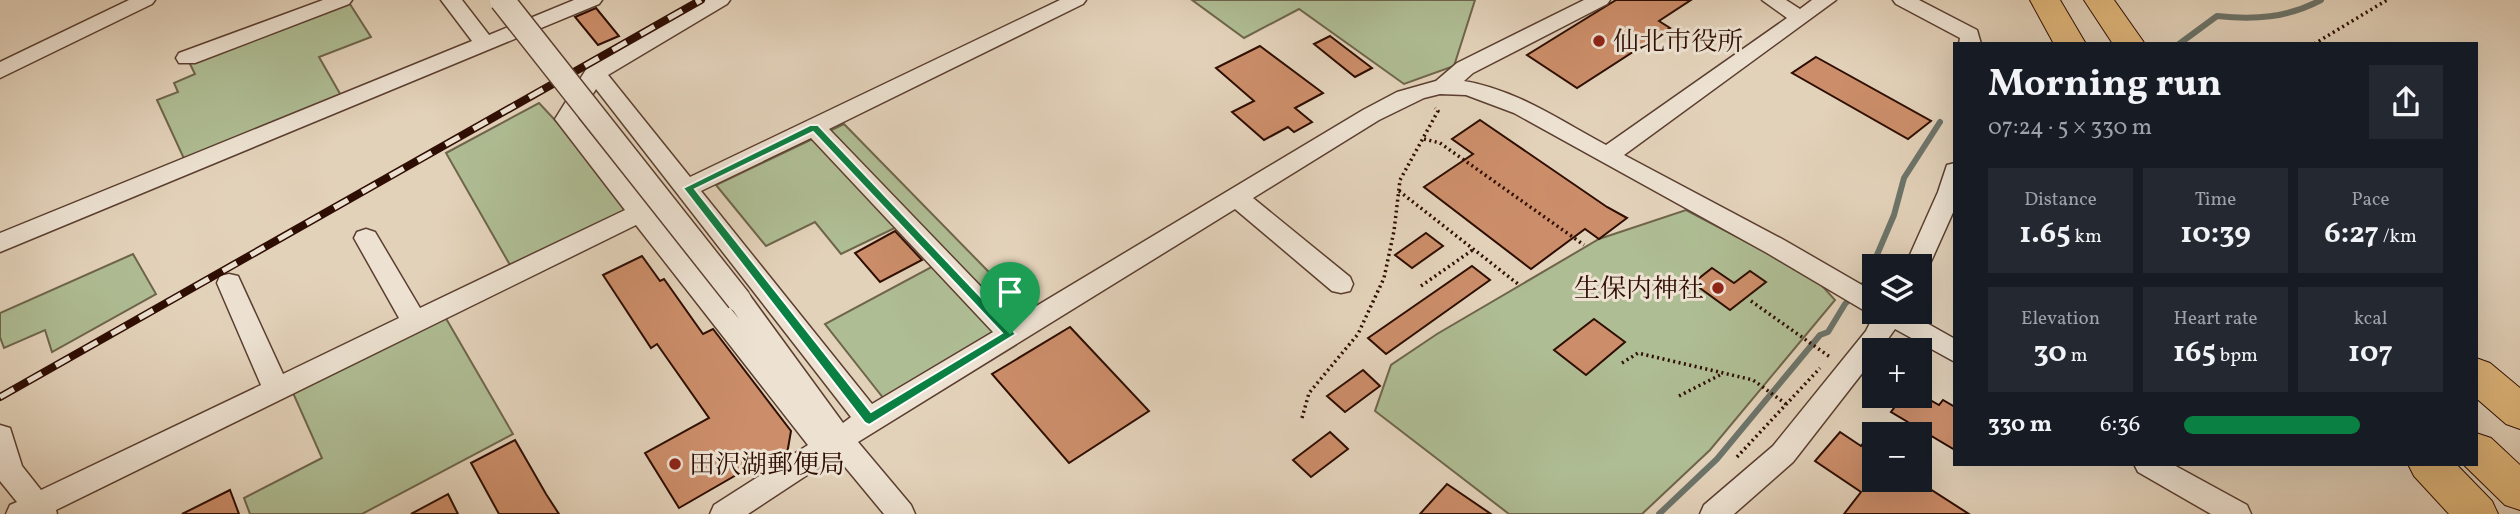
<!DOCTYPE html>
<html lang="en">
<head>
<meta charset="utf-8">
<style>
	:root { --surface:#171b24; --page:#242831; --text:#f1f3f6; --muted:#9ea1a6; --accent:#0b8043 }
	body { margin:0; font-family:Vollkorn,"Noto Serif JP",serif; background:var(--page); color:var(--text); height:100vh; display:flex; flex-direction:column; font-size:26px; white-space:nowrap }
	* { box-sizing:border-box; margin:0 }
	p { font-size:23px; color:var(--muted) }
	.icon { flex:none; width:38px; height:38px; fill:none; stroke:currentColor; stroke-width:2; stroke-linecap:round; stroke-linejoin:round }
	.map { position:relative; flex:1; overflow:hidden }
	.details { position:absolute; left:1953px; top:42px; width:525px; height:424px; display:flex; flex-direction:column; background:var(--surface); border-radius:0px; box-shadow:0 7px 28px #0002 }
	.details>* { flex:none }
	.fabs { position:absolute; left:1862px; top:254px; display:grid; gap:14px }
	.fabs a { display:grid; place-items:center; width:70px; height:70px; border-radius:0px; background:var(--surface); box-shadow:0 7px 28px #0002; font-size:35px }
	.pin { position:absolute; display:grid; place-items:center; width:60px; height:60px; color:#fff; margin:-72px -30px; border-radius:50% 50% 50% 0; rotate:-45deg; box-shadow:0 0 7px #0007 }
	.pin .icon { rotate:45deg }
	.round { display:grid; place-items:center; flex:none; width:74px; height:74px; border-radius:0px; background:var(--page) }
	.head { display:flex; align-items:center; justify-content:space-between; height:119px; padding:0 35px }
	h1 { font-size:38px; font-weight:700; line-height:52px }
	.stats { display:grid; grid-template-columns:repeat(3,1fr); gap:10px; height:119px; padding:7px 35px }
	.stats div { display:grid; align-content:center; border-radius:0px; background:var(--page); text-align:center }
	.stats b { font-size:30px; font-weight:700 }
	.stats small { font-size:19px; font-weight:400 }
	.stats p { font-size:19px }
	ul { padding:0 35px; list-style:none; font-size:23px }
	li { display:grid; grid-template-columns:112px 84px 1fr; align-items:center; height:52px }
	li i { height:18px; border-radius:9px; background:var(--accent) }
	.map>svg:first-child { display:block }
	.green { fill:#afbd94; stroke:#6e654b; stroke-width:2 }
	.lines { fill:none; stroke-linecap:round; stroke-linejoin:round }
	.stream { stroke:#6c746a; stroke-width:6 }
	.building { fill:#cc8e6a; stroke:#2e0d02; stroke-width:2 }
	.minor-casing { stroke:#5b3e30; stroke-width:3 }
	.highway-casing { stroke:#2e0d02; stroke-width:2 }
	.path { stroke:#2e0d02; stroke-width:3.5; stroke-dasharray:2 3.5; stroke-linecap:butt }
	.minor { fill:#ede2d2; fill-rule:evenodd }
	.highway { fill:#e2b97d; fill-rule:evenodd }
	.rail-casing { stroke:#2e0d02; stroke-width:8 }
	.rail { stroke:#ede2d2; stroke-width:5; stroke-dasharray:16; stroke-linecap:butt }
	.minor-bridge-casing { stroke:#5b3e30; stroke-width:27; stroke-linecap:butt }
	.minor-bridge { stroke:#ede2d2; stroke-width:24 }
	.route { fill:#0b8043; stroke:#fff; stroke-width:2; fill-rule:evenodd }
	.poi-dot { fill:#8f2418; stroke:#ede2d2; stroke-width:2.5 }
	.labels { text-anchor:middle; stroke-width:6; stroke-linejoin:round; paint-order:stroke }
	.poi-label { font-size:26px; fill:#2e0d02; stroke:#ede2d2; text-anchor:start }
</style>
</head>
<body>
<div class="map">
<svg width="2520" height="514" viewBox="0 0 2520 514">
	<rect width="100%" height="100%" fill="#e3d2ba"/>
	<filter id="stains"><feTurbulence type="fractalNoise" baseFrequency=".00286" numOctaves="4"/><feColorMatrix values="0 0 0 0 .2 0 0 0 0 .09 0 0 0 0 .02 0 0 0 .5 -.17"/></filter>
	<radialGradient id="worn" r=".72"><stop offset=".6" stop-color="#630" stop-opacity="0"/><stop offset="1" stop-color="#630" stop-opacity=".3"/></radialGradient>
	<g class="green">
		<path d="M1192,0H1475L1454,66L1404,84L1299,9L1244,38Z"/>
		<path d="M348,1L371,37L319,57L343,99L186,163L157,100L178,92L174,83L195,74L189,62Z"/>
		<path d="M539,103L641,212L510,265L446,153Z"/>
		<path d="M844,124L1027,311L884,399L825,324L941,262L905,223L841,254L815,222L766,246L716,185Z"/>
		<path d="M1686,210L1815,278L1835,300L1710,450L1642,514H1509L1375,411L1391,365L1437,334L1599,239Z"/>
		<path d="M133,254L156,294L52,352L45,330L4,348L0,337V313Z"/>
		<path d="M444,315L513,434L362,514H250L244,498L322,458L293,393Z"/>
	</g>
	<g class="lines">
		<g class="stream">
			<path d="M2179,44L2217,16C2254,20 2287,18 2321,0"/>
			<path d="M1659,514L1717,459L1820,335L1828,332L1845,304L1865,283L1894,215L1904,178L1940,122"/>
		</g>
	</g>
	<g class="building">
		<path d="M1616,0H1691L1659,21L1670,28L1577,88L1527,55Z"/>
		<path d="M596,8L619,36L598,45L575,17Z"/>
		<path d="M1330,36L1372,68L1355,77L1314,44Z"/>
		<path d="M1260,46L1323,93L1295,108L1312,122L1294,132L1288,127L1264,140L1232,112L1254,101L1216,68Z"/>
		<path d="M1816,57L1931,121L1908,139L1792,73Z"/>
		<path d="M1480,120L1607,207L1627,218L1599,239L1585,229L1531,269L1424,187L1473,154L1452,139Z"/>
		<path d="M895,231L922,260L880,282L855,253Z"/>
		<path d="M1426,233L1443,246L1412,268L1395,255Z"/>
		<path d="M642,256L660,281L664,279L703,334L713,329L791,431L787,454L749,475L745,470L679,508L645,453L709,418L657,344L651,348L603,275Z"/>
		<path d="M1472,266L1490,280L1386,354L1368,338Z"/>
		<path d="M1712,268L1734,283L1750,271L1766,282L1730,310L1693,283Z"/>
		<path d="M1594,319L1625,342L1586,375L1554,350Z"/>
		<path d="M1070,327L1149,411L1069,463L992,374Z"/>
		<path d="M1363,370L1380,386L1345,412L1327,396Z"/>
		<path d="M1903,396H1923L1939,405L1943,400L1955,407V450L1891,412Z"/>
		<path d="M1874,430V480H1916L1969,514H1844L1861,492L1815,461L1840,432L1861,446Z"/>
		<path d="M1330,432L1348,449L1311,477L1293,460Z"/>
		<path d="M515,440L546,494L559,514H499L471,463Z"/>
		<path d="M1447,484L1491,514H1420Z"/>
		<path d="M230,490L239,514H182Z"/>
		<path d="M448,494L458,514H411Z"/>
	</g>
	<g class="lines">
		<g class="minor-casing">
			<g id="minor">
				<path d="M129,0H155L152,4L0,78V62Z"/>
				<path d="M323,0H352L349,4L195,63H179L176,58L179,53Z"/>
				<path d="M441,0H462L489,35L574,0H602L599,4L0,252V233L472,41Z"/>
				<path d="M705,0H730L727,4L608,75L690,177L1060,0H1086L1083,4L829,129L1013,320L1363,110L1397,92L1436,81L1457,63L1584,0H1610L1607,4L1473,73L1464,81C1517,90 1559,120 1606,145L1787,18L1762,0H1786L1800,9L1812,0H1836L1624,155L1784,240L1874,292V312H1907L1955,339V362L1895,329L1880,350H1874V358L1793,462L1734,514H1700L1704,505L1773,446L1866,331L1875,313L1865,311L1767,253L1514,113L1466,95L1440,94L1424,98L1379,120L1253,198L1350,277L1353,284L1350,291L1341,293L1332,291L1235,209L858,442L911,505L915,514H884L836,456L748,514H710L714,505L808,445L636,225L56,510L57,514H6L10,505L17,502L0,481V425L10,428L22,466L41,490L261,385L217,283L220,276L229,274L238,276L283,374L399,318L354,238L357,232L366,229L375,232L420,308L625,210L555,119L587,68ZM596,89L851,417L843,423L748,293L739,290L730,293L726,300L739,319L578,118ZM811,138L993,332L872,404L701,191Z"/>
				<path d="M1893,0H1919L1977,30L1981,44H1959L1960,38L1896,4Z"/>
				<path d="M1955,163V208L1929,266L1926,273L1920,274V266H1905L1938,192L1947,165Z"/>
				<path d="M2134,464H2172L2247,505L2251,514H2211L2138,472Z"/>
			</g>
		</g>
		<g class="highway-casing">
			<g id="highway">
				<path d="M2030,0H2060L2086,44H2054Z"/>
				<path d="M2084,0H2114L2145,44H2113Z"/>
				<path d="M2476,358L2490,363L2520,388V429L2506,424L2476,398Z"/>
				<path d="M2476,433L2491,438L2520,465V510L2505,505L2463,464H2476Z"/>
				<path d="M2408,464H2456L2492,501L2498,514H2449L2414,476Z"/>
			</g>
		</g>
		<g class="path">
			<path d="M2314,44L2387,0"/>
			<path d="M1424,139L1440,143L1584,245"/>
			<path d="M1399,191L1518,284"/>
			<path d="M1421,286L1474,249"/>
			<path d="M1751,301L1830,357"/>
			<path d="M1622,363L1638,353L1753,380L1786,404"/>
			<path d="M1679,396L1720,375"/>
			<path d="M1302,418L1309,393L1358,334L1384,278L1394,231L1400,180L1438,111L1435,108"/>
			<path d="M1737,457L1820,368"/>
		</g>
		<use href="#minor" class="minor"/>
		<use href="#highway" class="highway"/>
		<g class="rail-casing">
			<path id="rail" d="M0,397L701,0"/>
		</g>
		<use href="#rail" class="rail"/>
		<g class="minor-bridge-casing">
			<path id="minor-bridge" d="M502,0L739,300"/>
		</g>
		<use href="#minor-bridge" class="minor-bridge"/>
	</g>
	<path class="route" d="M810,125H818L1016,334L869,425L865,423L683,188ZM813,132L1002,333L871,412L695,189Z"/>
	<g class="poi-dot">
		<circle cx="1599" cy="41" r="7"/>
		<circle cx="1718" cy="288" r="7"/>
		<circle cx="675" cy="464" r="7"/>
	</g>
	<g class="labels">
		<g class="poi-label">
			<text x="1613" y="50">仙北市役所</text>
			<text x="1704" y="297" text-anchor="end">生保内神社</text>
			<text x="689" y="473">田沢湖郵便局</text>
		</g>
	</g>
	<rect width="100%" height="100%" filter="url(#stains)"/>
	<rect width="100%" height="100%" fill="url(#worn)"/>
</svg>
<div class="fabs">
<a><svg class="icon" aria-label="layers" viewBox="0 0 24 24"><path d="M12 4l9 5-9 5-9-5zM3 14l9 5 9-5"/></svg></a>
<a>+</a>
<a>−</a>
</div>
<div class="pin" style="left:1010px;top:334px;background:#1e9e55"><svg class="icon" aria-label="arrive" viewBox="0 0 24 24"><path d="M6 21V4h12l-3 4 3 4H6"/></svg></div>
<section class="details">
<div class="head"><div><h1>Morning run</h1><p>07:24 · 5 × 330 m</p></div><a class="round"><svg class="icon" aria-label="share" viewBox="0 0 24 24"><path d="M12 15V3M7 8l5-5 5 5M5 13v7h14v-7"/></svg></a></div>
<div class="stats">
<div><p>Distance</p><b>1.65<small> km</small></b></div>
<div><p>Time</p><b>10:39</b></div>
<div><p>Pace</p><b>6:27<small> /km</small></b></div>
</div>
<div class="stats">
<div><p>Elevation</p><b>30<small> m</small></b></div>
<div><p>Heart rate</p><b>165<small> bpm</small></b></div>
<div><p>kcal</p><b>107</b></div>
</div>
<ul>
<li><b>330 m</b>6:36<i style="width:68%"></i></li>
</ul>
</section>
</div>
</body>
</html>
